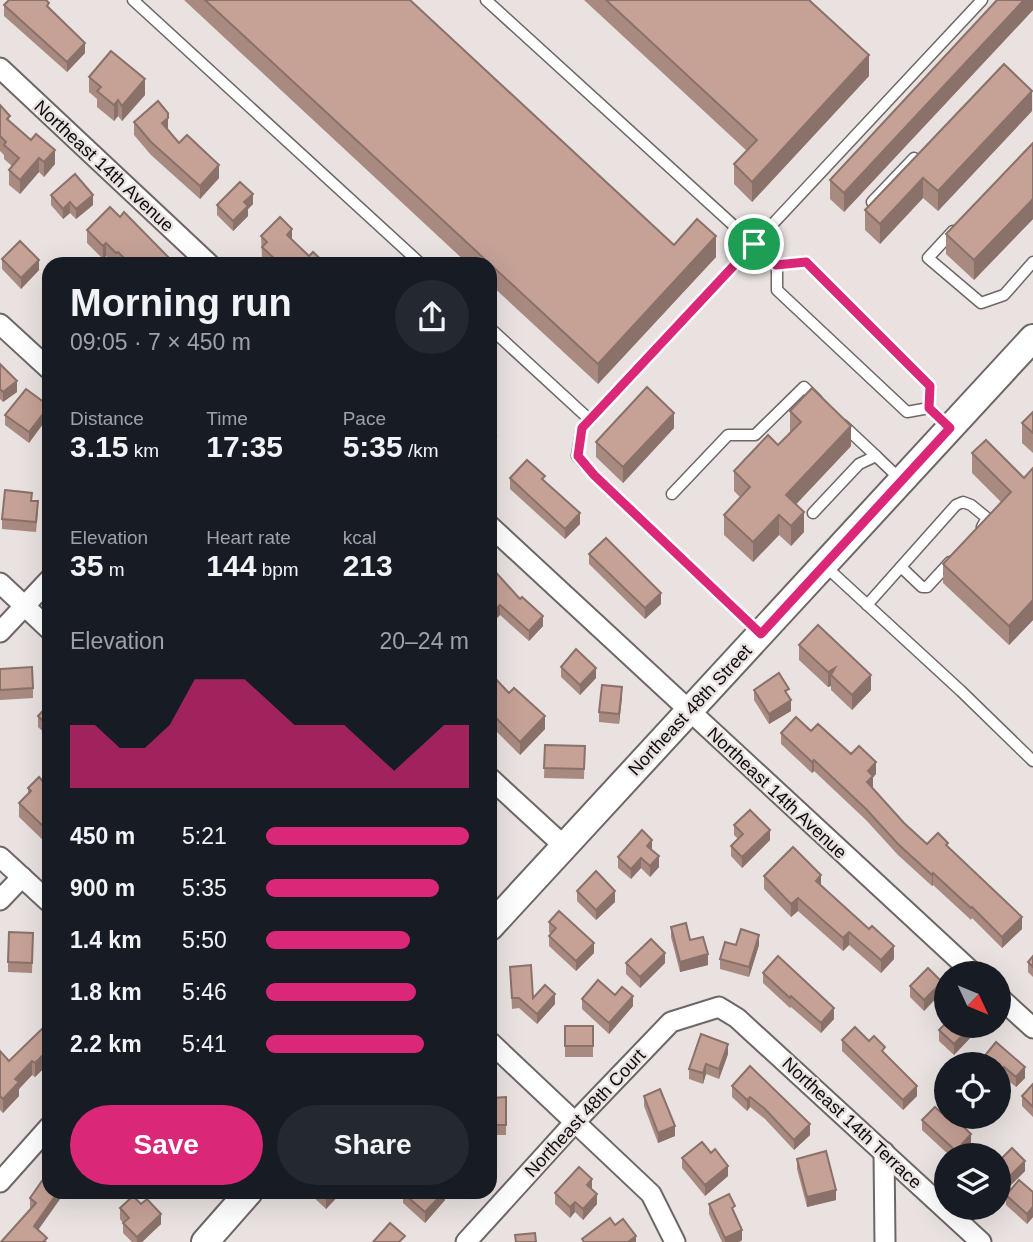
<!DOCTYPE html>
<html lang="en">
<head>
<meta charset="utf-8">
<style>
	:root { --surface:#171b24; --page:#242831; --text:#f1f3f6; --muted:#9ea1a6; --accent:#db2777 }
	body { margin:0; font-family:Helvetica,sans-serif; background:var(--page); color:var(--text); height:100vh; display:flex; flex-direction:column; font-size:26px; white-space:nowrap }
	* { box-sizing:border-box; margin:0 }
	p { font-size:23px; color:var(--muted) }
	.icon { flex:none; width:38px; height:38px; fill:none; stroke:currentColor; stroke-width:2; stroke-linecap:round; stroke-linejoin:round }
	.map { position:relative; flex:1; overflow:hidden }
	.sheet { position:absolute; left:42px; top:257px; width:455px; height:942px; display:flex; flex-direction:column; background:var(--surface); border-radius:21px; box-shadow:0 7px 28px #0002 }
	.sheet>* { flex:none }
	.needle { width:46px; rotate:134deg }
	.fabs { position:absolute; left:934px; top:961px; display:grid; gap:14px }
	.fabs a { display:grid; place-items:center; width:77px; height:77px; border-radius:50%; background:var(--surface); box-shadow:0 7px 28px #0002; font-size:35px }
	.pin { position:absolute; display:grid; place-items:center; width:60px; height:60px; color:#fff; margin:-30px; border:4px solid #fff; border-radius:50%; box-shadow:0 2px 7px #0007 }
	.round { display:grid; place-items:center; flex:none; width:74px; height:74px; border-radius:37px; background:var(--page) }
	.head { display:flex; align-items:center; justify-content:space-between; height:119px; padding:0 28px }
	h1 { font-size:38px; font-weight:800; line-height:52px }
	.figures { display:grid; grid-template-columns:repeat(3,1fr); gap:10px; height:119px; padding:7px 28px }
	.figures div { display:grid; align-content:center }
	.figures b { font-size:30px; font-weight:800 }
	.figures small { font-size:19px; font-weight:400 }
	.figures p { font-size:19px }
	.chart { height:196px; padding:14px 28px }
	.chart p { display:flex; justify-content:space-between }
	.chart svg { width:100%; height:126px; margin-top:7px; fill:var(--accent); opacity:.7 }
	.cta { display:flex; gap:14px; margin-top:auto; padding:14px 28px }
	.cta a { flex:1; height:80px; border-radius:42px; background:var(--accent); color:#fff; font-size:28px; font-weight:800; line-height:80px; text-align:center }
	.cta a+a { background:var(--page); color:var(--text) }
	ul { padding:0 28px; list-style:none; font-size:23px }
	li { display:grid; grid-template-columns:112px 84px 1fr; align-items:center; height:52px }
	li i { height:18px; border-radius:9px; background:var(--accent) }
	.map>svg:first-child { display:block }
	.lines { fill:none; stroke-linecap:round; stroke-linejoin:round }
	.lane-casing { stroke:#6d6766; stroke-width:13 }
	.street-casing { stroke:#6d6766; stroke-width:23 }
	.secondary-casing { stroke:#6d6766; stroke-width:30 }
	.lane { stroke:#fff; stroke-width:10 }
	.street { stroke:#fff; stroke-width:19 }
	.secondary { stroke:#fff; stroke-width:26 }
	.wall { fill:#a98a81 }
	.shaded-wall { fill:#8a7169 }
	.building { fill:#c5a196; stroke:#8a7169; stroke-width:2 }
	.route-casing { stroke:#fff; stroke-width:14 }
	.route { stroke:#db2777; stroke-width:9 }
	.labels { text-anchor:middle; stroke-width:5; stroke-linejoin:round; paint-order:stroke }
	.street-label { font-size:18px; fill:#0d0b0b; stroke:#e9e2e1 }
</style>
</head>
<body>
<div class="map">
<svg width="1033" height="1242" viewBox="0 0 1033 1242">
	<rect width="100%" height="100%" fill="#e9e2e1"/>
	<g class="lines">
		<g class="lane-casing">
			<g id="lane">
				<path d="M133,0L421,264"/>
				<path d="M486,0L777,265V290L907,412L929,408"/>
				<path d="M872,202L914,158"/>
				<path d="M953,231L928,258L981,303L1004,295L1033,262"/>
				<path d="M777,265L806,262L930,386L929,408L949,427"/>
				<path d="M490,328L590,420"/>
				<path d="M843,425L876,456"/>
				<path d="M672,494L728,435H755L804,387L817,400"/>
				<path d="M813,513L859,464L876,456L901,480"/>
				<path d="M824,565L961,691L1033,761"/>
				<path d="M901,567L922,587H927L950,562"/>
				<path d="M867,605L956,505L963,502L971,505L987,518L982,527"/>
				<path d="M760,633L594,475L577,456L582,428L982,0"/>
			</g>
		</g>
		<g class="street-casing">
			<g id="street">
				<path d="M0,68L209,264"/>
				<path d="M0,324L49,369"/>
				<path d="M490,526L973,973"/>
				<path d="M0,583L49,629"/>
				<path d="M0,632L49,580"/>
				<path d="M490,778L564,846"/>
				<path d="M0,857L49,902"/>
				<path d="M0,900L22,877"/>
				<path d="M999,997L1033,1028"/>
				<path d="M490,1042L651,1194L675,1242"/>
				<path d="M884,1152L885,1242"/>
				<path d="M0,1182L49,1127"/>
				<path d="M466,1242L575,1122L671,1022L719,1007L737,1018L981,1242"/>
			</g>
		</g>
		<g class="secondary-casing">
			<g id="secondary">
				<path d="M490,927L1033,338"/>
				<path d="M205,1242L249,1192"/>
			</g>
		</g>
		<use href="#lane" class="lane"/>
		<use href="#street" class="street"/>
		<use href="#secondary" class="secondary"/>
	</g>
	<g class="wall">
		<path d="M184,0H410L674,245L716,257L598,384L490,284V264H468Z"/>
		<path d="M584,0H809L869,76L752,202L734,184V164L747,151Z"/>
		<path d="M1033,0V10L844,212L830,199V180Z"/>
		<path d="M4,5L49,8L85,53L67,72L4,16Z"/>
		<path d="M89,77L145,95L122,121L118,116L114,121L97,107V99L89,92Z"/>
		<path d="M0,105L10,123L55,164L44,177L39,172L20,194L9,185V170L12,166L4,159V155L0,151Z"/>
		<path d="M1032,111L938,211L923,198L880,244L865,230V210Z"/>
		<path d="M134,122L168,129L179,143L219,178L200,199L151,155L134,135Z"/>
		<path d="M1033,143V219L974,280L946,254V234Z"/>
		<path d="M51,195L93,205L76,219L70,213L63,219L51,205Z"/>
		<path d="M253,204L248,209V216L233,231L217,215V205Z"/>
		<path d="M120,217L175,264H114L106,256L103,259L87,243V230Z"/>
		<path d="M261,236L292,240L309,256L326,264H269L262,258Z"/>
		<path d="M2,259L39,270L21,289L2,269Z"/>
		<path d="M49,300V316L46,313V303Z"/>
		<path d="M0,364L17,392L3,402L0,399Z"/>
		<path d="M49,406L29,443L5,425V415Z"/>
		<path d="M790,411L851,446L796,504L804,532L791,546L779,535L753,562L724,535V515L740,497L734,491V471L778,445L791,432L790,431Z"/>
		<path d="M1033,412V453L1022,443V423Z"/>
		<path d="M674,428L623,483L596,457V442Z"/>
		<path d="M972,453L1024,478L1033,468V620L1009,645L943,583V564L1001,502L972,473Z"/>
		<path d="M510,478L545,481L580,524L565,539L510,489Z"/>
		<path d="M32,501L38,512L36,532L2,529V519Z"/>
		<path d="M589,554L661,604L645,619L589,564Z"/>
		<path d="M490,568L543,626L529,641L500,615L492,623L490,621Z"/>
		<path d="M799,645L871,690L852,710L831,690V686L828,687L799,660Z"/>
		<path d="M561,667L596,678L580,695L561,677Z"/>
		<path d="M0,669L33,688V698L0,700Z"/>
		<path d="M490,673L545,729L520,755L490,725Z"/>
		<path d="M754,690L789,697L791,711L769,724L754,700Z"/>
		<path d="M622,697L619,724L599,722V712Z"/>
		<path d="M49,704V737L38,727V716Z"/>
		<path d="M811,731L851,754L876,774L873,777L872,788L904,823L927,844L948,847L1022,929L1002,948L972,918L971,920L933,885L932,886L898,855L866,820L814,771L812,773L781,744V733Z"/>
		<path d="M545,745L585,746L584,779L544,778Z"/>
		<path d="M28,788H49V846L19,817V803L28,795Z"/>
		<path d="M734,825L770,840L742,868L731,856V846L738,839L734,835Z"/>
		<path d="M652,850L659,867L650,877L641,868L631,879L618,868V857Z"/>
		<path d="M764,876L821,885L894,959L881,973L849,945L843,951L798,911L791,917L764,889Z"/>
		<path d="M577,891L615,902L596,920L577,901Z"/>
		<path d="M549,922L594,953L576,971L549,946V936L551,934L549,932Z"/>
		<path d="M671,927L690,940L708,965L680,972L671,937Z"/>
		<path d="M33,933L32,973L8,972V962Z"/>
		<path d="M736,945H759L749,977L720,969V959Z"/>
		<path d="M1033,956V977L1028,972V962Z"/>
		<path d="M626,963H665L640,988L626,974Z"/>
		<path d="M510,967L533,998L555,1004L537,1024L519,1008L512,1009Z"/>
		<path d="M763,973L834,1019L821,1033L791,1007L790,1008L763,983Z"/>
		<path d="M910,986L942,992L924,1011L910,997Z"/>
		<path d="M582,999L633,1006L609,1034L582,1009Z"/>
		<path d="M49,1022V1063L35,1077L32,1075L19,1089V1096L3,1113L0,1110V1051L9,1061Z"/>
		<rect x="565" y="1026" width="28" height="31"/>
		<path d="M973,1026V1035L954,1055L939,1041V1030Z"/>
		<path d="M842,1040L869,1041L917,1096L903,1110L842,1051Z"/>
		<path d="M996,1042L1025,1078L1016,1087L1004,1077L999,1083V1064H982V1059Z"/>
		<path d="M728,1054L719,1079L706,1074L703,1084L689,1079V1069Z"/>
		<path d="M1033,1084V1122V1117L1022,1106V1096Z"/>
		<path d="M732,1086L810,1135L794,1150L765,1119L750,1107L747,1111L732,1097Z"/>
		<path d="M644,1096L675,1136L658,1143L644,1106Z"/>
		<path d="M506,1097V1135H490V1107Z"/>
		<path d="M945,1116L971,1144L962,1155H949L922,1130V1120Z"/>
		<path d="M711,1153L728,1176L705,1196L682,1168V1158Z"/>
		<path d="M797,1159L836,1200L807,1207L797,1169Z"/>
		<path d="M999,1161L1025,1171L1010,1186L999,1176Z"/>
		<path d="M49,1171L38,1230L47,1242H1L31,1209H30V1198Z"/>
		<path d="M592,1189L597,1204L583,1220L575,1212L570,1218L555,1204V1193Z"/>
		<path d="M171,1192H184L177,1198Z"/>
		<path d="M309,1192H342L326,1209L309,1193Z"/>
		<path d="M445,1192V1200L425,1223L403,1203V1193Z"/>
		<path d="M1033,1192V1217L1027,1224L1006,1205V1195Z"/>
		<path d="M709,1204L735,1214L742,1240L739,1242H722L709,1214Z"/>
		<path d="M120,1208L161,1224L142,1242H132L123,1233V1223L120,1219Z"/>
	</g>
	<g class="shaded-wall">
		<path d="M1024,0H1033V10L844,212V193Z"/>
		<path d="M85,43V53L67,72V62Z"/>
		<path d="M869,55V76L752,202V182Z"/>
		<path d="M145,79V95L122,121V106Z"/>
		<path d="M1032,91V111L938,211V191Z"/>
		<path d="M118,100V116L114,121V105Z"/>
		<path d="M168,118V131L162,123Z"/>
		<path d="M55,150V164L44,177V162Z"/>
		<path d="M39,158V172L20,194V180Z"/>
		<path d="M219,165V178L200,199V186Z"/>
		<path d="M923,178V198L880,244V224Z"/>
		<path d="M253,194V204L248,209V216L233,231V221L244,202Z"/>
		<path d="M93,195V205L76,219V209Z"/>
		<path d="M1033,199V219L974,280V260Z"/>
		<path d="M70,202V213L63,219V209Z"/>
		<path d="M292,229V240L287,235Z"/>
		<path d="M716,236V257L598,384V364Z"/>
		<path d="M106,243V256L103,259V246Z"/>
		<path d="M39,260V270L21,289V278Z"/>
		<path d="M17,381V392L3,402V392Z"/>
		<path d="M49,406V416L29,443V432Z"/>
		<path d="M674,413V428L623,483V467Z"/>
		<path d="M851,426V446L786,515V495Z"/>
		<path d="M496,436V448L490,455V443Z"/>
		<path d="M804,512V532L791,546V526Z"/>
		<path d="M580,513V524L565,539V529Z"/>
		<path d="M779,515V535L753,562V542Z"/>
		<path d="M661,593V604L645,619V608Z"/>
		<path d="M1033,600V620L1009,645V626Z"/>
		<path d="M500,605V615L492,623V612Z"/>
		<path d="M543,616V626L529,641V631Z"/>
		<path d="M596,668V678L580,695V685Z"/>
		<path d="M835,668L831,675V686L828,687V672Z"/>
		<path d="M871,675V690L852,710V695Z"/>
		<path d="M622,687V697L619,724V714Z"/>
		<path d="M791,700V711L769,724V714Z"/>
		<path d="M545,716V729L520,755V742Z"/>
		<path d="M814,760V771L812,773V762Z"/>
		<path d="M876,762V774L873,777V787L867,794L868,771Z"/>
		<path d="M770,830V840L742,868V857Z"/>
		<path d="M652,840V850L647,846Z"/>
		<path d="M659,856V867L650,877V866Z"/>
		<path d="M641,858V868L631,879V869Z"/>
		<path d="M933,873V885L932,886V875Z"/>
		<path d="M821,875V888L816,881Z"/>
		<path d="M615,891V902L596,920V910Z"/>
		<path d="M798,898V911L791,917V904Z"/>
		<path d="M1022,917V929L1002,948V937Z"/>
		<path d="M849,932V945L843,951V938Z"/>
		<path d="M759,935V945L749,977V967Z"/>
		<path d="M594,943V953L576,971V961Z"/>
		<path d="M894,946V959L881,973V960Z"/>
		<path d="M665,953V963L640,988V977Z"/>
		<path d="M708,954V965L680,972V962Z"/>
		<path d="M942,982V992L924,1011V1000Z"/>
		<path d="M555,994V1004L537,1024V1014Z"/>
		<path d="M633,996V1006L609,1034V1023Z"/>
		<path d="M834,1008V1019L821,1033V1023Z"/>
		<path d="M972,1026H973V1035L954,1055V1044Z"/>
		<path d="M728,1044V1054L719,1079V1069Z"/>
		<path d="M49,1049V1063L35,1077V1063Z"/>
		<path d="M32,1061V1075L19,1089V1096L3,1113V1099L15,1079Z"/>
		<path d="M706,1064V1074L703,1084V1073Z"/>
		<path d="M1004,1067V1077L999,1083V1073Z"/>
		<path d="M1025,1067V1078L1016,1087V1077Z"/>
		<path d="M917,1086V1096L903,1110V1100Z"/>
		<path d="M750,1097V1107L747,1111V1100Z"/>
		<path d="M810,1124V1135L794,1150V1140Z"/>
		<path d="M675,1126V1136L658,1143V1133Z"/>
		<path d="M971,1134V1144L962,1155H956V1151Z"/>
		<path d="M492,1149V1159L490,1161V1150Z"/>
		<path d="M1025,1161V1171L1010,1186V1176Z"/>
		<path d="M728,1166V1176L705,1196V1185Z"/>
		<path d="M592,1179V1189L587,1185Z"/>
		<path d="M836,1190V1200L807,1207V1197Z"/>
		<path d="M58,1192H65L34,1236V1226Z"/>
		<path d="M177,1192H184L177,1198Z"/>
		<path d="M332,1192H342L326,1209V1198Z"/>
		<path d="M444,1192H445V1200L425,1223V1212Z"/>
		<path d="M597,1194V1204L583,1220V1209Z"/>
		<path d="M575,1202V1212L570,1218V1207Z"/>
		<path d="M1033,1207V1217L1027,1224V1214Z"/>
		<path d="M161,1214V1224L142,1242H137V1237Z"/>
		<path d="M742,1230V1240L739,1242H725V1238Z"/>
		<path d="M636,1236V1242H628Z"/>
	</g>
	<g class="building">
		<path d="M9,0H46L49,3L47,6L85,43L67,62L4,5Z"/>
		<path d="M205,0H410L674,245L697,219L716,236L598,364Z"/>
		<path d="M606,0H809L869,55L752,182L734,164L757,140Z"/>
		<path d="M997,0H1024L844,193L830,180Z"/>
		<path d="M111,51L145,79L122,106L118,100L114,105L97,91L101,87L89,77Z"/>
		<path d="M1004,64L1032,91L938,191L923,178L880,224L865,210Z"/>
		<path d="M158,101L168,113V118L162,123L179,143L187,135L219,165L200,186L151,142L134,122Z"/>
		<path d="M0,105L10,116L7,119L31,140L36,134L55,150L44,162L39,158L20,180L9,170L19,158L4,145L6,142L0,136Z"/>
		<path d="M1033,143V199L974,260L946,234Z"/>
		<path d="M75,174L93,195L76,209L70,202L63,209L51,195Z"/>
		<path d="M240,182L253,194L244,202L248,206L233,221L217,205Z"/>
		<path d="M110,207L120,217L124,212L175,264H130L118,252L116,253L106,243L103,246L87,230Z"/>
		<path d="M280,217L292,229L287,235L309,256L313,252L326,264H280L262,247L267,242L261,236Z"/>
		<path d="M20,241L39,260L21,278L2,259Z"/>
		<path d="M0,364L17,381L3,392L0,389Z"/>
		<path d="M647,387L674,413L623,467L596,442Z"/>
		<path d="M812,388L851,426L786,495L804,512L791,526L779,515L753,542L724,515L750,487L734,471L768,435L778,445L801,422L790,411Z"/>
		<path d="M26,389L49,406L29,432L5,415Z"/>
		<path d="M1033,412V433L1022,423Z"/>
		<path d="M490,431L496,436L490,443Z"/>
		<path d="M986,440L1024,478L1033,468V600L1009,626L943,564L1011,492L972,453Z"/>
		<path d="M527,460L545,476L542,479L580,513L565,529L510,478Z"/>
		<path d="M5,490L32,493L31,501H38L36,522L2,519Z"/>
		<path d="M606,538L661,593L645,608L589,554Z"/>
		<path d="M491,567L520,599L522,597L543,616L529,631L500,605L492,612L490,611V568Z"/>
		<path d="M818,625L871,675L852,695L831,675L835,668L828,672L799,645Z"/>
		<path d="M576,649L596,668L580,685L561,667Z"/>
		<path d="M32,667L33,688L0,690V669Z"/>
		<path d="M490,673L509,693L514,688L545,716L520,742L490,712Z"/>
		<path d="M779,673L789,689L785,691L791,700L769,714L754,690Z"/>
		<path d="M602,685L622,687L619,714L599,712Z"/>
		<path d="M49,704V727L38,716Z"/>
		<path d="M796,717L811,731L818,724L851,754L859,746L876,762L868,771L873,776L867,782L904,823L927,844L938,833L948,843L946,845L1022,917L1002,937L972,907L971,908L933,873L932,875L898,844L866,809L814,760L812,762L781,733Z"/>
		<path d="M545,745L585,746L584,769L544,768Z"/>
		<path d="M39,777L49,788V832L19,803L31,791L28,788Z"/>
		<path d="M750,810L770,830L742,857L731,846L743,834L734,825Z"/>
		<path d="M642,830L652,840L647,846L659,856L650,866L641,858L631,869L618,857Z"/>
		<path d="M793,847L821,875L816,881L869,929L872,926L894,946L881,960L849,932L843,938L798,898L791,904L764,876Z"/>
		<path d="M596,871L615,891L596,910L577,891Z"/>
		<path d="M559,911L594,943L576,961L549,936L556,928L549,922Z"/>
		<path d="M686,923L690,940L703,937L708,954L680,962L671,927Z"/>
		<path d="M741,929L759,935L749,967L720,959L725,942L736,945Z"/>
		<path d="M9,932L33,933L32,963L8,962Z"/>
		<path d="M651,939L665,953L640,977L626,963Z"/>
		<path d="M778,956L834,1008L821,1023L791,996L790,998L763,973Z"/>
		<path d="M1033,956V967L1028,962Z"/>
		<path d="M531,965L533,998L545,985L555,994L537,1014L519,998H512L510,967Z"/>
		<path d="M928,968L942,982L924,1000L910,986Z"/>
		<path d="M598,980L615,995L622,987L633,996L609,1023L582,999Z"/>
		<path d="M49,1022V1049L35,1063L32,1061L15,1079L19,1082L3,1099L0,1096V1051L9,1061Z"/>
		<path d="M947,1022V1026H972L954,1044L939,1030Z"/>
		<rect x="565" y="1026" width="28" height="20"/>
		<path d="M855,1027L869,1041L874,1036L885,1047L882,1051L917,1086L903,1100L842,1040Z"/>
		<path d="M701,1034L728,1044L719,1069L706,1064L703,1073L689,1069Z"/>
		<path d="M996,1042L1025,1067L1016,1077L1004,1067L999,1073V1064H988L982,1059Z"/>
		<path d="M750,1066L810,1124L794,1140L765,1109L750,1097L747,1100L732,1086Z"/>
		<path d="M1033,1084V1107L1022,1096Z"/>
		<path d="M660,1089L675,1126L658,1133L644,1096Z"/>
		<path d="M506,1097V1125H490V1107H491L492,1098Z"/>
		<path d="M935,1107L945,1116L947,1113V1116H952L971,1134L956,1151L922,1120Z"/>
		<path d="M702,1142L711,1153L715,1149L728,1166L705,1185L682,1158Z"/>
		<path d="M1012,1148L1025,1161L1010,1176L999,1165V1161Z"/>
		<path d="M826,1151L836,1190L807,1197L797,1159Z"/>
		<path d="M579,1167L592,1179L587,1185L597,1194L583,1209L575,1202L570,1207L555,1193Z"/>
		<path d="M49,1171V1192H58L34,1226L47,1238L43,1242H1L36,1203L30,1198Z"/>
		<path d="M1019,1180L1033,1192V1207L1027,1214L1006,1195Z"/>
		<path d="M319,1192H332L326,1198Z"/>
		<path d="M404,1192H444L425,1212L403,1193Z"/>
		<path d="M729,1194L735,1206L732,1208L742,1230L725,1238L709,1204Z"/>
		<path d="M133,1196L141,1204L147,1199L161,1214L137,1237L123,1223L129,1218L120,1208Z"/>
		<path d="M610,1218L615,1225L623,1219L636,1236L628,1242H584L582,1239Z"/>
		<path d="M390,1223L405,1236L399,1242H373Z"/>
		<path d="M535,1233L536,1242H516L515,1235Z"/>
	</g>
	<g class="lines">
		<g class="route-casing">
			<path id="route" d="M754,244L776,265L806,262L930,386L929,408L950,428L761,634L594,475L578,456L582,428Z"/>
		</g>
		<use href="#route" class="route"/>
	</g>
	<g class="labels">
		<g class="street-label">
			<text transform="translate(104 166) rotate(43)" y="6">Northeast 14th Avenue</text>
			<text transform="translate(690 710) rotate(-47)" y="6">Northeast 48th Street</text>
			<text transform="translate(777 793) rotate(43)" y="6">Northeast 14th Avenue</text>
			<text transform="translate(585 1113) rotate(-47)" y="6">Northeast 48th Court</text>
			<text transform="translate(852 1123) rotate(43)" y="6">Northeast 14th Terrace</text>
		</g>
	</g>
</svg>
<div class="fabs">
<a><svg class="needle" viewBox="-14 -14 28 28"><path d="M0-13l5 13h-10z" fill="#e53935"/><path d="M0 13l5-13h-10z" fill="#9ea1a6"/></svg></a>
<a><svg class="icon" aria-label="locate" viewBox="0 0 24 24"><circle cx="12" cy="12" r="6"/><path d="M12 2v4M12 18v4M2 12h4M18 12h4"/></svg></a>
<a><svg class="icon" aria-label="layers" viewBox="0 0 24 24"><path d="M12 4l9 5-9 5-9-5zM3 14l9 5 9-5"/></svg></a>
</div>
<div class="pin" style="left:754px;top:244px;background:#1e9e55"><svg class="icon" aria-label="arrive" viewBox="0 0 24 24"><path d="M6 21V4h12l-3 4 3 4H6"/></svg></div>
<section class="sheet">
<div class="head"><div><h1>Morning run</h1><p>09:05 · 7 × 450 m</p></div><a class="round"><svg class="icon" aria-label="share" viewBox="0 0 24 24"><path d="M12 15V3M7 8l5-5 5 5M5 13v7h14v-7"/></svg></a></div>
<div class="figures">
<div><p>Distance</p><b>3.15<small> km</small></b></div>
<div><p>Time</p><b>17:35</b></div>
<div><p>Pace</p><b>5:35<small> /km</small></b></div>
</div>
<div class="figures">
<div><p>Elevation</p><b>35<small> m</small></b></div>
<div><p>Heart rate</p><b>144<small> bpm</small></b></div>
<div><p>kcal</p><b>213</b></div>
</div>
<div class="chart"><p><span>Elevation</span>20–24 m</p>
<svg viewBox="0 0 160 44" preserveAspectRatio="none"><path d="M0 44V22L10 22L20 30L30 30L40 22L50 6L60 6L70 6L80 14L90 22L100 22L110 22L120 30L130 38L140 30L150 22L160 22V44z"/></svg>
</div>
<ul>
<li><b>450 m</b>5:21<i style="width:100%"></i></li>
<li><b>900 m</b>5:35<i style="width:85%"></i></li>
<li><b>1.4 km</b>5:50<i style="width:71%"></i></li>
<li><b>1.8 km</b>5:46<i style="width:74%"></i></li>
<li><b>2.2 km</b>5:41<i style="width:78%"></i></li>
</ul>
<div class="cta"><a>Save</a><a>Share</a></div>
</section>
</div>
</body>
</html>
